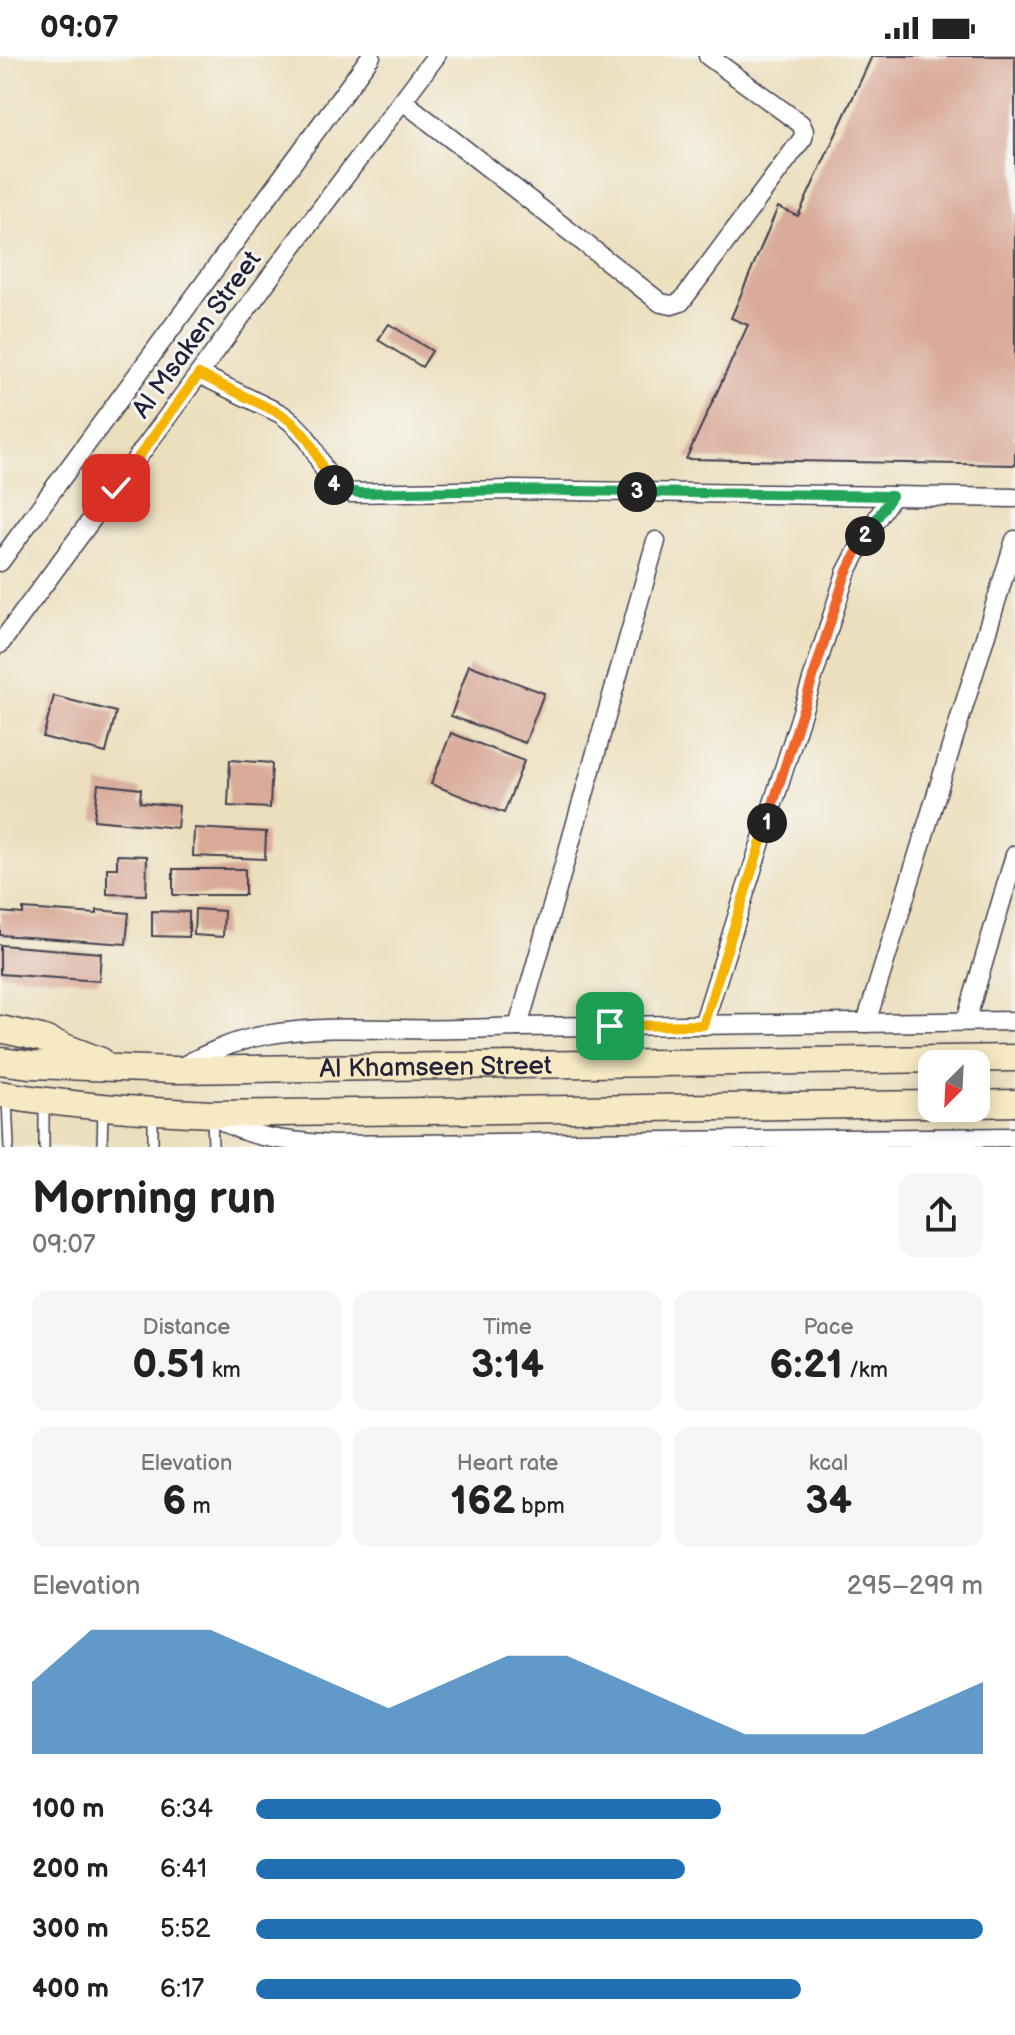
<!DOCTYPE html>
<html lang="en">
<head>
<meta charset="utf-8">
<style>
	:root { --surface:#fff; --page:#f6f6f6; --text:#222; --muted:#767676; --accent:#1f6fb2 }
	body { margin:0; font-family:"Balsamiq Sans",sans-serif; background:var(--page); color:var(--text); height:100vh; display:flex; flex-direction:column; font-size:30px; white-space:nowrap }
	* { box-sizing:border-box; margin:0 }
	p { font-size:26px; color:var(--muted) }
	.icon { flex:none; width:44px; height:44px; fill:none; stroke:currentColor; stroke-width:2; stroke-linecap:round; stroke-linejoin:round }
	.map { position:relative; height:1091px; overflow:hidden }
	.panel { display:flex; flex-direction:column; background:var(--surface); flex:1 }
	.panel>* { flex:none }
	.needle { width:52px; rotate:204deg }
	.fabs { position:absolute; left:918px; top:994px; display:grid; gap:16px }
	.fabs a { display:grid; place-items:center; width:72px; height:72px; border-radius:16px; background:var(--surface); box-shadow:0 4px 20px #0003; font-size:40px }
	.pin { position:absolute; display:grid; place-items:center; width:68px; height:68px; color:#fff; margin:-34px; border-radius:16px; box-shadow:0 4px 12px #0006 }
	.km { position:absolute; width:40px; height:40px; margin:-20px; border-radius:50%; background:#222; color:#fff; font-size:22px; line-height:40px; text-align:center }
	.round { display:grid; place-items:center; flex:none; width:84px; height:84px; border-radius:16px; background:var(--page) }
	.summary { display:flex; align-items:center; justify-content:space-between; height:136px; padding:0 32px }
	h1 { font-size:44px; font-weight:700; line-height:60px }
	.figures { display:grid; grid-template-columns:repeat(3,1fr); gap:12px; height:136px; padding:8px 32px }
	.figures div { display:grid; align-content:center; border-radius:16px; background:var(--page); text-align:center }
	.figures b { font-size:40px; font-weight:700 }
	.figures small { font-size:22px; font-weight:400 }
	.figures p { font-size:22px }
	.chart { height:224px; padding:16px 32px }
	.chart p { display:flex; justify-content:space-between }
	.chart svg { width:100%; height:144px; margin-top:8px; fill:var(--accent); opacity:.7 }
	ul { padding:0 32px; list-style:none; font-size:26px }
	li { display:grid; grid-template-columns:128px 96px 1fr; align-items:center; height:60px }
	li i { height:20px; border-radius:10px; background:var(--accent) }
	.status { display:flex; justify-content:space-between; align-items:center; height:56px; padding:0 40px; background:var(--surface); direction:ltr }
	.status svg { height:22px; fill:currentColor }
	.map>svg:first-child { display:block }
	.building { fill:#d9aa9a }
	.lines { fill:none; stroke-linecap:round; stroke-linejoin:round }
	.lane-casing { stroke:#403e4e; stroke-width:12 }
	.street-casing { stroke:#403e4e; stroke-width:21 }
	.secondary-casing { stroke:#403e4e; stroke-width:29 }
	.lane { stroke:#fff; stroke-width:9 }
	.street { stroke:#fff; stroke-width:18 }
	.secondary { stroke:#f6e9c3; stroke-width:26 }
	.split-1-casing { stroke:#fff; stroke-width:16 }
	.split-2-casing { stroke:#fff; stroke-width:16 }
	.split-3-casing { stroke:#fff; stroke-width:16 }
	.split-4-casing { stroke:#fff; stroke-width:16 }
	.split-5-casing { stroke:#fff; stroke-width:16 }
	.split-1 { stroke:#f5b400; stroke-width:10 }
	.split-2 { stroke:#f0652b; stroke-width:10 }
	.split-3 { stroke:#22a559; stroke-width:10 }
	.split-4 { stroke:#22a559; stroke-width:10 }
	.split-5 { stroke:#f5b400; stroke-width:10 }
	.labels { text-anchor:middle; stroke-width:6; stroke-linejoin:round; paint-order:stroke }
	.street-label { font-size:26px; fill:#22223b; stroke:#f6f6f2 }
</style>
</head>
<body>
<div class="status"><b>09:07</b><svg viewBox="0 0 49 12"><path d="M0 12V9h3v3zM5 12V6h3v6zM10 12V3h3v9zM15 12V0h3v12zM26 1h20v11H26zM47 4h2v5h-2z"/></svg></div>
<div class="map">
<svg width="1015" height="1091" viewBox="0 0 1015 1091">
	<rect width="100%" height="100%" fill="#f6f6f2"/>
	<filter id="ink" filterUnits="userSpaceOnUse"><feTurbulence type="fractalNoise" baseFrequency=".0125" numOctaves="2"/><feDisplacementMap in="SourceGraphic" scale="16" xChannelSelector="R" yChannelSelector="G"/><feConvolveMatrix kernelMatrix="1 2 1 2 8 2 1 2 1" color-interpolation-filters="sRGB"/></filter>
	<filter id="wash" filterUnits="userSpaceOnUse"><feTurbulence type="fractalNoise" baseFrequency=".006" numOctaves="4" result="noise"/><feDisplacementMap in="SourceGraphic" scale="32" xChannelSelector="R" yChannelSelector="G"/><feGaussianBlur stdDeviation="1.8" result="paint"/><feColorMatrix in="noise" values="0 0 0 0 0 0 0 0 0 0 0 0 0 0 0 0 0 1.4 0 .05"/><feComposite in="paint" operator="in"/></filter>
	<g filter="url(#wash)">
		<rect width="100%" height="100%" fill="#ecdfbd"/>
		<g id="blocks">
			<g class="building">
				<path d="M872,0H1015V409L686,403L748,269L731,262L778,151L798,160Z"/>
				<path d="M389,268L432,295L422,311L378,284Z"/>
				<path d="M469,609L544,637L525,687L451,660Z"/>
				<path d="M54,640L116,656L106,697L43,681Z"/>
				<path d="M451,677L524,705L504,757L431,728Z"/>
				<path d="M230,704L272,707L270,752L228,750Z"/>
				<path d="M98,728L141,733L140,746L179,750L177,772L94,764Z"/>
				<path d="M194,772L266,776L265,803L193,800Z"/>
				<path d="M117,799L147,800L146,839L107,838V812H117Z"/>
				<rect x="173" y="813" width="72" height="26"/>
				<path d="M23,853L97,858V854L129,857L126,888L0,879V856L23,858Z"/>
				<path d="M195,853L224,855L223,881L194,879Z"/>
				<path d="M152,855L189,856V881L152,880Z"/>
				<path d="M0,889L101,897L99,925L0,918Z"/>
			</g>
		</g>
	</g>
	<g filter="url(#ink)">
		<use href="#blocks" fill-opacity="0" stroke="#403e4e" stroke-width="2"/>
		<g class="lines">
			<g class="lane-casing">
				<g id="lane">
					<path d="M7,1043L9,1091"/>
					<path d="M44,1046V1091"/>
					<path d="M212,1058L213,1091"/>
					<path d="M102,1091L103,1055"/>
					<path d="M153,1091V1056"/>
				</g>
			</g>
			<g class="street-casing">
				<g id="street">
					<path d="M403,45L661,247L672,249L681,246L803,82L804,75L801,68L708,0"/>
					<path d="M199,318L281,358C292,366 301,373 308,384C323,405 324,428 351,437L513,434L1015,442"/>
					<path d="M0,506L371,0"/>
					<path d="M0,588L307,171L436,0"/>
					<path d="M966,965L1015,799"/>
					<path d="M866,967L1015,484"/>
					<path d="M703,969L846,517L866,479L892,440"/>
					<path d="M518,971L656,485"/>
					<path d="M181,1011C208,997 236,984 266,979C309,971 352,972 395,973C436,974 477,973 518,971L1015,965"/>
					<path d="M212,1058C246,1084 292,1085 333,1089L1015,1081"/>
				</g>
			</g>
			<g class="secondary-casing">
				<g id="secondary">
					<path d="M0,973L41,982L101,1005"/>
					<path id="s1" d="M0,1005L31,1009L175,1014L1015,1002"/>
					<path d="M0,1038C71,1050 141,1055 212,1058L932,1048"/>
					<path d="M976,1048L1015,1047"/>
				</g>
			</g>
			<use href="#lane" class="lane"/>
			<use href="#street" class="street"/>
			<use href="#secondary" class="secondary"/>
		</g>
	</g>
	<g class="lines" filter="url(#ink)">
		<g class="split-1-casing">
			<path id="split-1" d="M610,970L703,969L767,767"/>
		</g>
		<g class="split-2-casing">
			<path id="split-2" d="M767,767L846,517L865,480"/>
		</g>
		<g class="split-3-casing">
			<path id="split-3" d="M637,436L892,440L865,480"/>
		</g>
		<g class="split-4-casing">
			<path id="split-4" d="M334,429L342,434L360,437L513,434L637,436"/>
		</g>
		<g class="split-5-casing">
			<path id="split-5" d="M116,432L199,318L281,358C294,367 304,376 312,390C319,403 324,418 334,429"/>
		</g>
		<use href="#split-1" class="split-1"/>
		<use href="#split-2" class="split-2"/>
		<use href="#split-3" class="split-3"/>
		<use href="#split-4" class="split-4"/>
		<use href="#split-5" class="split-5"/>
	</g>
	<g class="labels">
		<g class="street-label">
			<text transform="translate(196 278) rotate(-54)" y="9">Al Msaken Street</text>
			<text dy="9" stroke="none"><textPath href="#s1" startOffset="436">Al Khamseen Street</textPath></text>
		</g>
	</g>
</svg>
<div class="fabs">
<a><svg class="needle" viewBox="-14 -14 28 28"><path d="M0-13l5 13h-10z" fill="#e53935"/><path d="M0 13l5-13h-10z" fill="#767676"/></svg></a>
</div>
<div class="pin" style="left:610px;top:970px;background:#1e9e55"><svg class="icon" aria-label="arrive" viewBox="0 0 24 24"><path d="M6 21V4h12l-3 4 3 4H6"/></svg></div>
<div class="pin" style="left:116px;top:432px;background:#d93025"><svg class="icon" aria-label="check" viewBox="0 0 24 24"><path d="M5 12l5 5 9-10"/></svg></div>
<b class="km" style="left:767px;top:767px">1</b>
<b class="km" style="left:865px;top:480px">2</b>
<b class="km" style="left:637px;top:436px">3</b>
<b class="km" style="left:334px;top:429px">4</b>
</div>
<section class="panel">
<div class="summary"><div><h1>Morning run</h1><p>09:07</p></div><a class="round"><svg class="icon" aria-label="share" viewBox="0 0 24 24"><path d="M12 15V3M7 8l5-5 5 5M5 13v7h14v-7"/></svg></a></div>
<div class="figures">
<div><p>Distance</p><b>0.51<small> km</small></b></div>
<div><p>Time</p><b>3:14</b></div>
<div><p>Pace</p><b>6:21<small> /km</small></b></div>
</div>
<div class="figures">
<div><p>Elevation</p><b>6<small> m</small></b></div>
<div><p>Heart rate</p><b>162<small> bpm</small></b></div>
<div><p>kcal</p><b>34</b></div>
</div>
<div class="chart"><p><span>Elevation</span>295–299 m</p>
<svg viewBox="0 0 160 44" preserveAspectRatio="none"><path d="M0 44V22L10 6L20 6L30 6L40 14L50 22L60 30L70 22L80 14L90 14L100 22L110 30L120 38L130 38L140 38L150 30L160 22V44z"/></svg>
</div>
<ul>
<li><b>100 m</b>6:34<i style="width:64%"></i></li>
<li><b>200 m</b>6:41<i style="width:59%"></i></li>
<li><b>300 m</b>5:52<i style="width:100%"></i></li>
<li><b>400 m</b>6:17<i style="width:75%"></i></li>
</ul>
</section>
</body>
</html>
